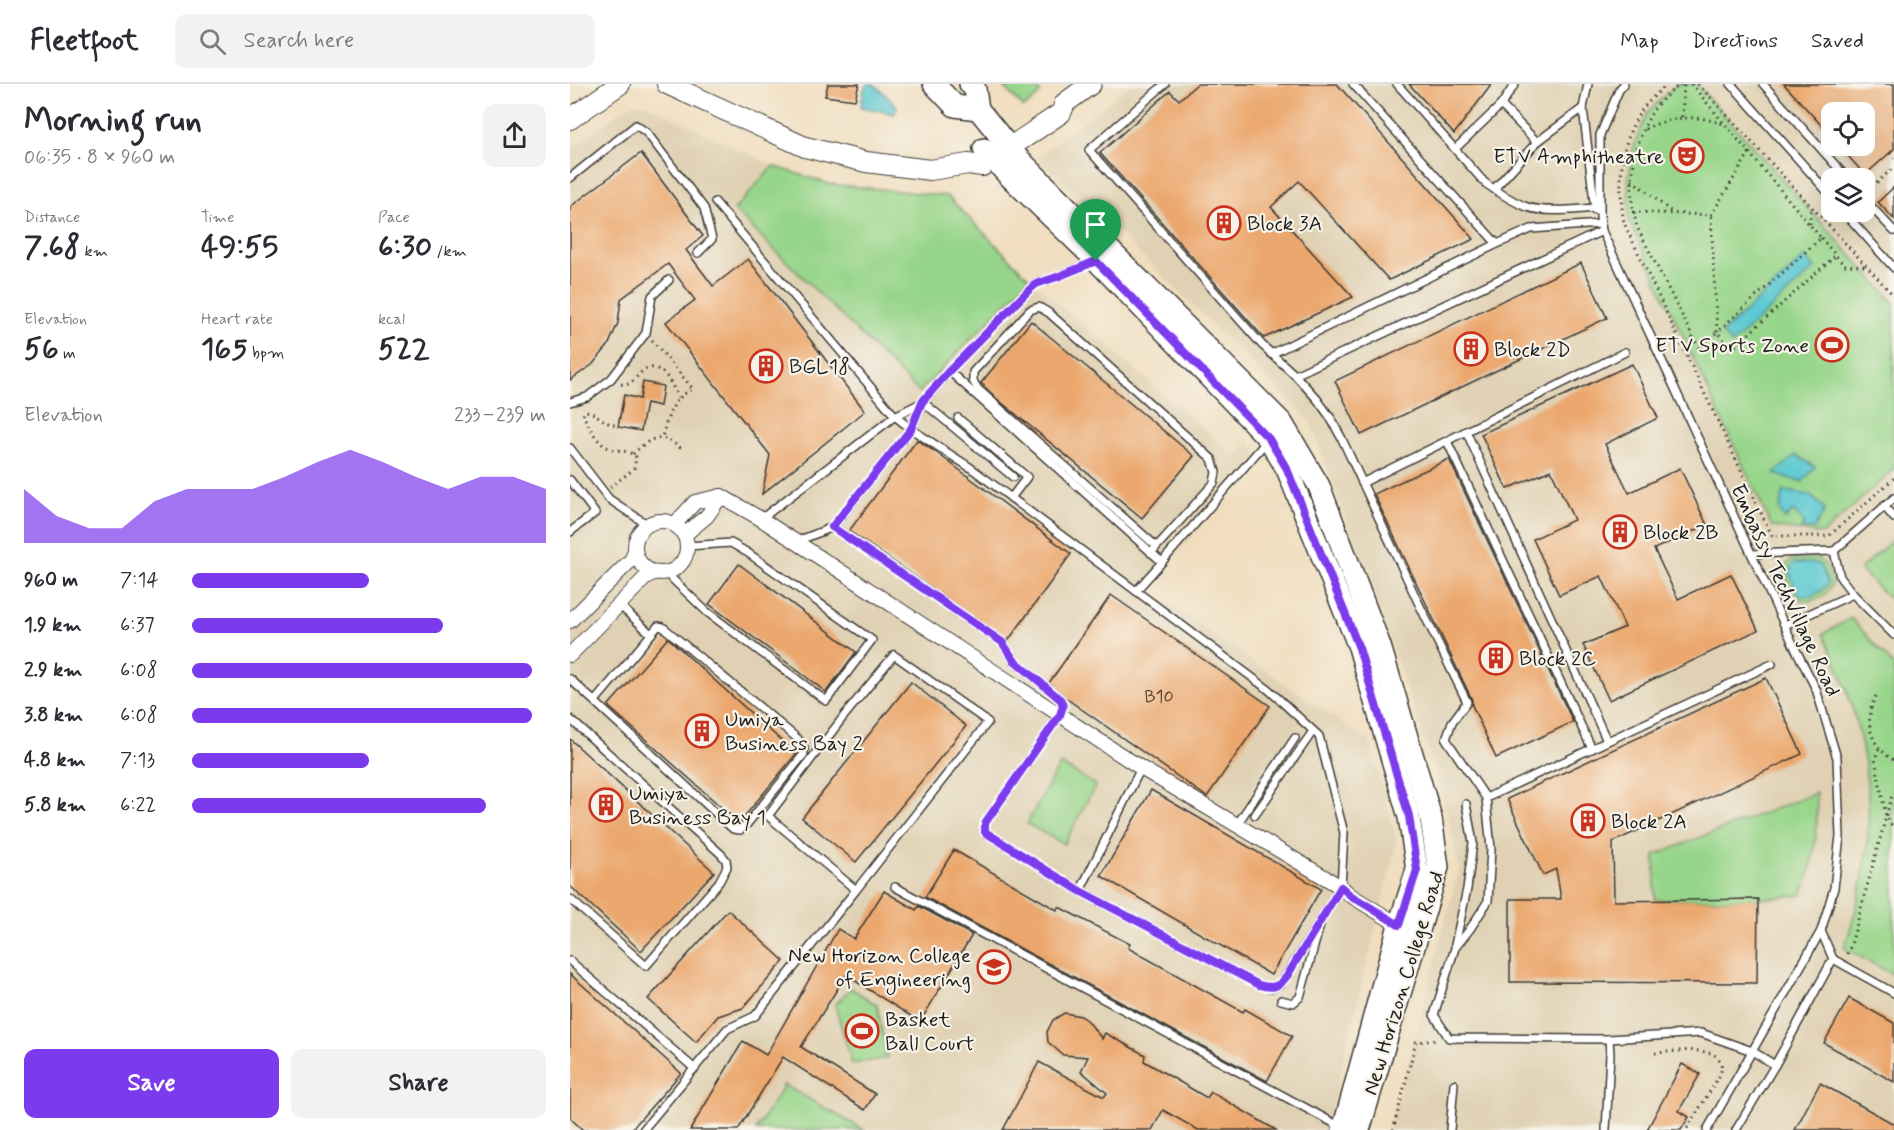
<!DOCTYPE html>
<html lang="en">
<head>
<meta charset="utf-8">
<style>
	:root { --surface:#fff; --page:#f2f2f3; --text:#2b2b33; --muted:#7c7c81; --line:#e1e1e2; --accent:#7c3aed }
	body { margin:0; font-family:Mynerve,sans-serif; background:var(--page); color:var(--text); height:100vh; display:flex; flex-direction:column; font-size:22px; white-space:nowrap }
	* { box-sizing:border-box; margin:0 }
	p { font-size:20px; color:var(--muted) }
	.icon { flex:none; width:33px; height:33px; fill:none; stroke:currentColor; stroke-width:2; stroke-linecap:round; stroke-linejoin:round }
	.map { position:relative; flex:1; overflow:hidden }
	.details { display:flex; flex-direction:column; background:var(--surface); width:570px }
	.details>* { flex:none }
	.buttons { position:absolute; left:1251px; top:18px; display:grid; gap:12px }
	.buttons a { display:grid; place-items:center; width:54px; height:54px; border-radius:12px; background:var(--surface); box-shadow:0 6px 24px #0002; font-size:30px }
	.pin { position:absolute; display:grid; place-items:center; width:51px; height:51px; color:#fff; margin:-62px -26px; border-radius:50% 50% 50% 0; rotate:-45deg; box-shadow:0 0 6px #0007 }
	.pin .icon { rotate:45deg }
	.round { display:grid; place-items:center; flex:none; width:63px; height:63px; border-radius:12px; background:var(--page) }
	.summary { display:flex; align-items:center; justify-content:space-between; height:102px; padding:0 24px }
	h1 { font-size:33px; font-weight:700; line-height:45px }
	.stats { display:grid; grid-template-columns:repeat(3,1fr); gap:9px; height:102px; padding:6px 24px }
	.stats div { display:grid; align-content:center }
	.stats b { font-size:30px; font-weight:700 }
	.stats small { font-size:16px; font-weight:400 }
	.stats p { font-size:16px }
	.chart { height:168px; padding:12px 24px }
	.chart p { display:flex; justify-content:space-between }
	.chart svg { width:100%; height:108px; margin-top:6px; fill:var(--accent); opacity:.7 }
	.button { display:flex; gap:12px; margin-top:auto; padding:12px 24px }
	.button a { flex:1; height:69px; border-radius:12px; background:var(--accent); color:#fff; font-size:24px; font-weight:700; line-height:69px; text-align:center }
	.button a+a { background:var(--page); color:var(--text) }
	ul { padding:0 24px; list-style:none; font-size:20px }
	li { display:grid; grid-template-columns:96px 72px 1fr; align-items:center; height:45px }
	li i { height:15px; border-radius:8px; background:var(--accent) }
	header { display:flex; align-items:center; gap:36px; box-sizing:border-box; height:84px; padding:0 30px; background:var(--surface); border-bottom:2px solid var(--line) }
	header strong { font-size:28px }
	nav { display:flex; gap:33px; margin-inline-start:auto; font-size:21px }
	.search { width:420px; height:54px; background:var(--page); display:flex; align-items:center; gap:15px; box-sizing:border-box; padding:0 21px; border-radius:12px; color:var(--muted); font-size:22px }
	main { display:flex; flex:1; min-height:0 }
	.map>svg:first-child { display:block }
	.built { fill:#e0d1b4; fill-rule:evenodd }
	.green { fill:#97d58a; stroke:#5a7853; stroke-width:1.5 }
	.water { fill:#5cc9d2; stroke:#3c7277; stroke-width:1.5 }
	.building { fill:#eba76d }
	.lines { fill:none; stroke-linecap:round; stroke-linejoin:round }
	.lane-casing { stroke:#3c3934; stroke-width:10 }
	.street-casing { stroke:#3c3934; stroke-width:16 }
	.secondary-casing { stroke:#3c3934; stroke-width:22 }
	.primary-casing { stroke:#3c3934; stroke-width:24 }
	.path { stroke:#3c3934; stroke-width:3; stroke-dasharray:1.5 4.5; stroke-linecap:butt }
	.lane { stroke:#fff; stroke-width:7 }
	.street { stroke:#fff; stroke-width:14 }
	.secondary { stroke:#fff; stroke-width:20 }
	.primary { stroke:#fff; stroke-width:21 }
	.route-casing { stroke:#fff; stroke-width:12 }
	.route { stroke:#7c3aed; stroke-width:8 }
	.labels { text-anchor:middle; stroke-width:4.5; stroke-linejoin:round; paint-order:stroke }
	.number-label { font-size:18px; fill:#503f30 }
	.poi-label { font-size:21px; fill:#1c1c1c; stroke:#f7f3e8; text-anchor:start }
	.street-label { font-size:21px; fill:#1c1c1c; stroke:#f7f3e8 }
</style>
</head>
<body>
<header>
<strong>Fleetfoot</strong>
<div class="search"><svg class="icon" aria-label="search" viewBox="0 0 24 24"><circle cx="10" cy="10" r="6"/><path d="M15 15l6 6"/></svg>Search here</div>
<nav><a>Map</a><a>Directions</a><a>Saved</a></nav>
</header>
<main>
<section class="details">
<div class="summary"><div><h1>Morning run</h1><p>06:35 · 8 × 960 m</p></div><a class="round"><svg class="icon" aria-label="share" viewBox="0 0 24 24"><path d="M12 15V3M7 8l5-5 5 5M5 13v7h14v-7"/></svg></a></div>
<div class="stats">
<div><p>Distance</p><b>7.68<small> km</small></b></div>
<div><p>Time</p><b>49:55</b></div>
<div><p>Pace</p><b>6:30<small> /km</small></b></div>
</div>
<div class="stats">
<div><p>Elevation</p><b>56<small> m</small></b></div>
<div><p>Heart rate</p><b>165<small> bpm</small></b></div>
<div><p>kcal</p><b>522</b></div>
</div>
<div class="chart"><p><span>Elevation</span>233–239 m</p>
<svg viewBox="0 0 160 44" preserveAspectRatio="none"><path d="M0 44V22L10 33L20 38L30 38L40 27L50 22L60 22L70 22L80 17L90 11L100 6L110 11L120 17L130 22L140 17L150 17L160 22V44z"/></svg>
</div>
<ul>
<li><b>960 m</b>7:14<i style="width:50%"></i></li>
<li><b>1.9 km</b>6:37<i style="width:71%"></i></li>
<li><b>2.9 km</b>6:08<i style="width:96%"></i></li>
<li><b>3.8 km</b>6:08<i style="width:96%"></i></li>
<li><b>4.8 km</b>7:13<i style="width:50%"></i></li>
<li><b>5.8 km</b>6:22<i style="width:83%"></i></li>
</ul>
<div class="button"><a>Save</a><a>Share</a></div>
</section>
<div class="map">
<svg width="1324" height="1046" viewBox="0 0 1324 1046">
	<rect width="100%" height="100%" fill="#f7f3e8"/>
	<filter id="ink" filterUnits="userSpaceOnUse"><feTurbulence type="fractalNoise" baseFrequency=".0167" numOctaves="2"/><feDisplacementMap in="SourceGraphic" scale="12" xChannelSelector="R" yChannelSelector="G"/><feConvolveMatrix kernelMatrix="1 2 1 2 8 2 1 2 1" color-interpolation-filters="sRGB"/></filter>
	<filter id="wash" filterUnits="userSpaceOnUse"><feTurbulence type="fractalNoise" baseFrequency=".008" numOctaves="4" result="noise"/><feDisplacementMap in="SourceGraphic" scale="24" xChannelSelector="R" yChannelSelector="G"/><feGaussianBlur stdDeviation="1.35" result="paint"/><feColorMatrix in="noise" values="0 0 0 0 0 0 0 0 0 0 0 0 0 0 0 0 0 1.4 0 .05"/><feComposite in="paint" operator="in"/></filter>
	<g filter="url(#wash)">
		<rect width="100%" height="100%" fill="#f0debf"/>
		<g class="built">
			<path d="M561,0H1324V1046H817L841,968L889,784L869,695L740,337L549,149L466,74ZM1262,28H1294V62H1262ZM1262,94H1294V128H1262Z"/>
			<path d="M62,20H75L203,82L165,126L349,308L460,195L665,372L679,358L689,375L577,505L800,658L827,758L756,1046H0V66L52,26Z"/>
		</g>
		<g class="green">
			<path d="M431,0H462L471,9L454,24Z"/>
			<path d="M1107,0H1126L1324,219V385L1253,450L1202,443L1059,137L1058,95L1064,61L1078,28Z"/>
			<path d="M203,82L260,100L377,112L460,195L349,308L164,126Z"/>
			<path d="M1324,455V520L1290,485Z"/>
			<path d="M1247,474L1256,481L1263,499L1253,513C1248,514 1240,518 1234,517C1225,516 1214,494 1215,486C1215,481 1218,478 1223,475Z"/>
			<path d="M1281,534L1324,582V891L1274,864C1313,753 1305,656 1253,550Z"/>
			<path d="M490,680L526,701L494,760L457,740Z"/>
			<path d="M1246,709C1249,745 1245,777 1232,811L1188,815L1085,816V771Z"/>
			<path d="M281,904L307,921L317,974L282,980L265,921Z"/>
			<path d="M214,1001L294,1046H186Z"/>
		</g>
		<g class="water">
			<path d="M297,0H304L327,22L324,30L291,23L294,6Z"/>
			<path d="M1235,173L1245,184L1162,260L1152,249Z"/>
			<path d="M1226,371L1245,383L1232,398L1204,390Z"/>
			<path d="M1214,407L1240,411L1255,425L1244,445H1231L1235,439L1223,427L1215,435L1209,425Z"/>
			<path d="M1224,479H1246L1251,482L1258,499C1252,509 1240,515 1229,511C1225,501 1214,488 1224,479Z"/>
		</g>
		<g id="blocks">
			<g class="building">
				<path d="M258,0H289L285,16L255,12Z"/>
				<path d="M627,0H767L904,155L819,196L729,97L701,123L783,213L694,254L530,69L600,7L609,16Z"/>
				<path d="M839,0H922L884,50Z"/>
				<path d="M1214,0H1324V65L1295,91L1269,62H1294V28H1262V53Z"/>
				<path d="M71,69L133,152L116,166L143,202L178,175L295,327L192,410L200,371L96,238L125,216L98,180L51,215L48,239L38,262L22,281L0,296V123Z"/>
				<path d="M1324,103V135L1308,118Z"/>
				<path d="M1011,179L1037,234L791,351L765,297Z"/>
				<path d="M461,237L624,372L572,434L426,314L411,299Z"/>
				<path d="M1062,280L1088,334L1035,360L1059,409L1110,384L1137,441L1084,465L1108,515L1161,490L1188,546L1039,616L1013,561L1055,543L1031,492L989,511L963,455L1004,436L981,386L937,405L911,350Z"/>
				<path d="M73,298L93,302L90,322L76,319L71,347L48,343L54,311L70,315Z"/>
				<path d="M347,356L367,369L501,470L438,557L279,447Z"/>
				<path d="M879,375L1003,638L926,674L902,621V616L804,410Z"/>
				<path d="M169,480L286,568L256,608L139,520Z"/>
				<path d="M541,511L700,622L637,713L497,615L479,599Z"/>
				<path d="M98,554L226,670L169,739L38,622Z"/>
				<path d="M1196,594L1232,670L1043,758L1044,817L1188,815L1187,899L940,898V815H991L986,785L973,791L937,715Z"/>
				<path d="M341,598L396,642L286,778L232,734Z"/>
				<path d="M0,655L144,788L71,867L0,802Z"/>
				<path d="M581,706L751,805L701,891L531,792Z"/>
				<path d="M384,766L487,826L489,823L560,860L558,864L673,928L675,925L722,952L697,997L355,813Z"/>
				<path d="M314,807L346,826L349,822L402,851L350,938L276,891L231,963L305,1010L295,1026L213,973L168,1046H120L173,957L196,971L268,845L284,855Z"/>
				<path d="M158,826L214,877L173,924L148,932L126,958L78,915Z"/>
				<path d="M0,890L111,989L61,1046H13L0,1034Z"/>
				<path d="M1279,914L1324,939V998L1254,959Z"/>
				<path d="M494,929L511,932L518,937L532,955L535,949L575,971L574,977L637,1014L641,1008L706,1046H628L593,1026L582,1046H433L469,978L534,1013L537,1009L511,987L518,973L493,971L478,958L477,948L483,936Z"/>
				<path d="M1112,980L1130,990L1109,1027L1119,1033L1111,1046H1077Z"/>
				<path d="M1250,999L1324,1040V1046H1225Z"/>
			</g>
		</g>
	</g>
	<g filter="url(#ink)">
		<use href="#blocks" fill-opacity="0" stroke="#3c3934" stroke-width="1.5"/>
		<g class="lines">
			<g class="lane-casing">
				<g id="lane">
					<path d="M595,0L519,66L692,261L725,291L747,315L760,333L772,355L847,516L897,618L882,638L876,655L916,714L921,765L918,817L900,845L885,864L864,931L879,954L1039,955L1131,949L1182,967L1205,981"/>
					<path d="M783,0L927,160L961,145L1031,140"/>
					<path d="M827,0L915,99C928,108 943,118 957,123C975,129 1005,126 1024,124"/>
					<path d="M1018,0L1013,24L1025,126"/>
					<path d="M1054,0L1049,6L1030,51V133L1032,147L1224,562L1246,605L1267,674L1270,752L1264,804L1251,847L1137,1046"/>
					<path d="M1161,0L1262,113"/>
					<path d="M1193,0L1277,94"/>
					<path d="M931,21L967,58L1013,24"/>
					<path d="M885,65L931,21L945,0"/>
					<path d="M0,94L66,41L77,49L134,124L142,155L128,169"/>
					<path d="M924,105L967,58"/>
					<path d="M1294,115L1324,147"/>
					<path d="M145,118L325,332L341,345L401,384L699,606L749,652L774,749L771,803L711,900L701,904L689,901L510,807L415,748V739L490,631L493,622L491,616L444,576L432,558L263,443"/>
					<path d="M1274,128L1324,184"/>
					<path d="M701,270L927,160"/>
					<path d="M379,287L592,478L696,358"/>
					<path d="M725,291L1032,147"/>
					<path d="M0,318L17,313L41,295L76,249L82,212L99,196"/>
					<path d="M353,318L443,393"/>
					<path d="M388,334L457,393L441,414"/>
					<path d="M896,347L1037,657"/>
					<path d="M877,357L1022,665"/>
					<path d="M0,364L39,415L78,441"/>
					<path d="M0,396L25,429L0,448"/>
					<path d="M792,399L1055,268"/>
					<path d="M1324,414L1264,467L1270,493L1283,510L1324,551"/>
					<path d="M1314,422L1324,434"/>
					<path d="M191,435L325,332L353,318"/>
					<path d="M225,458L263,443L341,345L353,318L379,287L457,207L466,200L487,193L524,177"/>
					<path d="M581,469L644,399L646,388L642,375L479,229L469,223L460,226L403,288V297L408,305L586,462"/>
					<path d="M1182,470L1264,467"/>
					<path d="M96,489L137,528L256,617L302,556L178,469L161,459L117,462"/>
					<path d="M566,507L592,478"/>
					<path d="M49,521L81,550"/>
					<path d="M1215,541L1283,510"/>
					<path d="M0,595L163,745L170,746L177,740L234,670V664L228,655L93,543L88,542L25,617"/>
					<path d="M0,635L151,770L156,776L157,783L149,798L76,882L0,815"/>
					<path d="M916,714L1202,580"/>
					<path d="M685,731L743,647"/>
					<path d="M666,742L725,654"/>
					<path d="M325,803L771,1043"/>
					<path d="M510,807L571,684"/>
					<path d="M1251,847L1263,875L1324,909"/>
					<path d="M885,861L897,805L903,759L896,720"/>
					<path d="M0,877L125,985"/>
					<path d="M711,916L723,919L730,913L750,841"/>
					<path d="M73,1046L157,945L185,932L286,806L198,732L274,632L324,571L418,638L286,806"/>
					<path d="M880,1046L884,1000"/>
					<path d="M1036,1046L1040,970L1039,955"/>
					<path d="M1166,1046L1205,981L1263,875"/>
				</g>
			</g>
			<g class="street-casing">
				<g id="street">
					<circle cx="91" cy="463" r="26"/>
					<path d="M104,441L125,418L151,412L191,435L571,684L771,803L780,811L829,841"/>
					<path d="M114,451L137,432L151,412"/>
					<path d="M0,537L62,475L65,466"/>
					<path d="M0,571L77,492L84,489"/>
				</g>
			</g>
			<g class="secondary-casing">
				<g id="secondary">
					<path d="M97,0L235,63L296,78L360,86L398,80L412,82L491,29L495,19L521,0"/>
					<path d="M0,35L50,0"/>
				</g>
			</g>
			<g class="primary-casing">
				<g id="primary">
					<path d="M364,0L385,22L408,25"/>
					<path d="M400,0L405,5L408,25L447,73L712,339L749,402L810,562L861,734L868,783L789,1046"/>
					<path d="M414,65L437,90L526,176L699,355L717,385L789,563L839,733L847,786L829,841L773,1046"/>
				</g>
			</g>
			<g class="path">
				<path d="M1097,0C1089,8 1078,17 1071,27C1049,59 1048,102 1054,139L1202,452H1259L1324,394"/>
				<path d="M1111,0C1101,7 1087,19 1081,30C1062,63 1057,106 1067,143L1129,265L1147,248L1162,265L1266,171"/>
				<path d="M1121,0L1251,154L1147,248L1141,131"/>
				<path d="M1128,0L1324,212"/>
				<path d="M1112,33L1114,0"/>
				<path d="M1075,45C1102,32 1128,30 1156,41"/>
				<path d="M1320,69L1324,74"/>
				<path d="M1062,96L1103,129"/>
				<path d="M1298,107L1324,83"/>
				<path d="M1063,128L1141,131L1180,68"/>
				<path d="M1240,140L1241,124"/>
				<path d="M1251,154L1274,181L1295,182"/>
				<path d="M82,256L123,305C102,314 98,333 92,353"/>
				<path d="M51,300C63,303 65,292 74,286C92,276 103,302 108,314"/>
				<path d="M63,370C83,351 91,348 113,366"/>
				<path d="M40,403L64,385L66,373C57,365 50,368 39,364C27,360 19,342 13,331L15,327C27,328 34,340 45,341"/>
				<path d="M1306,612C1293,638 1300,662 1324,676"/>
				<path d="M1309,665L1305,675L1316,732L1324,745"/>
				<path d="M1277,870L1281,861L1322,711L1324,709"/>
				<path d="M1085,969C1104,968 1161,957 1150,991L1116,1046"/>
				<path d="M823,1046L846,958L868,956"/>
			</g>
			<use href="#lane" class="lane"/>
			<use href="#street" class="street"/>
			<use href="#secondary" class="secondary"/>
			<use href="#primary" class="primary"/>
		</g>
	</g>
	<g class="lines" filter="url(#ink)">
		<g class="route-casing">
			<path id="route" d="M526,177L699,355L717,385L789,564L839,732L847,786L829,841L780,811L771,803L717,892C709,903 703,905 689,901L510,807L415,748V739L490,631L493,622L491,616L444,576L432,558L262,443L341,345L352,318L379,287L458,207L466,200L487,193Z"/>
		</g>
		<use href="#route" class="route"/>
	</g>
	<defs>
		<g id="theatre-ring" transform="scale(1.725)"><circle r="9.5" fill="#f7f3e8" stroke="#c8321e" stroke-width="1.5"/><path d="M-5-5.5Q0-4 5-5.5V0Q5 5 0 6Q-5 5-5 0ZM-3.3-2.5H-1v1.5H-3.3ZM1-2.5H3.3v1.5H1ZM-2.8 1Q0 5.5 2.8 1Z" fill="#c8321e"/></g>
		<g id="building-ring" transform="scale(1.725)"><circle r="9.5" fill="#f7f3e8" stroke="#c8321e" stroke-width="1.5"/><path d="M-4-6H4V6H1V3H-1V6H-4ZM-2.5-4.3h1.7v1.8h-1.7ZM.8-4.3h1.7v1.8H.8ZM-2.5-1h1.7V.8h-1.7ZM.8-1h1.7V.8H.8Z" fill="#c8321e"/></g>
		<g id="stadium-ring" transform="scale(1.725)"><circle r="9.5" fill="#f7f3e8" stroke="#c8321e" stroke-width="1.5"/><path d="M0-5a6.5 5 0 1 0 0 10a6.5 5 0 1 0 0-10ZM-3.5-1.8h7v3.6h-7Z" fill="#c8321e"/></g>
		<g id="university-ring" transform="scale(1.725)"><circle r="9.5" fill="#f7f3e8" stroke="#c8321e" stroke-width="1.5"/><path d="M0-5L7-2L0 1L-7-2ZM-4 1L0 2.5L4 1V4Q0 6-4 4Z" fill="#c8321e"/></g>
	</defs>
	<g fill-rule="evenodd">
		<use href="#theatre-ring" x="1117" y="72"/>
		<use href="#building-ring" x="654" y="139"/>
		<use href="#stadium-ring" x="1262" y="261"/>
		<use href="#building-ring" x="901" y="265"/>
		<use href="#building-ring" x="196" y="282"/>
		<use href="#building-ring" x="1050" y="448"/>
		<use href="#building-ring" x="926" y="574"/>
		<use href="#building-ring" x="132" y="647"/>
		<use href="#building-ring" x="36" y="721"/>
		<use href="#building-ring" x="1018" y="737"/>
		<use href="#university-ring" x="424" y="883"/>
		<use href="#stadium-ring" x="292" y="947"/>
	</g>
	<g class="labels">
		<g class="number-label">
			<text x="589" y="618">B10</text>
		</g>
		<g class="poi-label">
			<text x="1094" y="79" text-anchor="end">ETV Amphitheatre</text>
			<text x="677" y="146">Block 3A</text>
			<text x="1239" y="268" text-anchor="end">ETV Sports Zone</text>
			<text x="924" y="272">Block 2D</text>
			<text x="219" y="289">BGL18</text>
			<text x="1073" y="455">Block 2B</text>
			<text x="949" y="581">Block 2C</text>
			<text x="155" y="642">Umiya<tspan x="155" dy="24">Business Bay 2</tspan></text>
			<text x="59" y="716">Umiya<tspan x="59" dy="24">Business Bay 1</tspan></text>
			<text x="1041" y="744">Block 2A</text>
			<text x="401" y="878" text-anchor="end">New Horizon College<tspan x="401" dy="24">of Engineering</tspan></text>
			<text x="315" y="942">Basket<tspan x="315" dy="24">Ball Court</tspan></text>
		</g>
		<g class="street-label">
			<text transform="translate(1216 506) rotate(65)" y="7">Embassy TechVillage Road</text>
			<text transform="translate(833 899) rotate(-73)" y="7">New Horizon College Road</text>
		</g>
	</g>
</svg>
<div class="buttons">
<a><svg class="icon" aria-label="locate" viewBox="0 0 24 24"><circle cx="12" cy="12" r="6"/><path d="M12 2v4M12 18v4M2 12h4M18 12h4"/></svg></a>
<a><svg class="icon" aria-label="layers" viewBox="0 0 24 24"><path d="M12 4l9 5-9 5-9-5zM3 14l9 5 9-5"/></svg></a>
</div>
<div class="pin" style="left:526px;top:177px;background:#1e9e55"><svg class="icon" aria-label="arrive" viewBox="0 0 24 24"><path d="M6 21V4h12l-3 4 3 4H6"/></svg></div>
</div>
</main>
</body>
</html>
